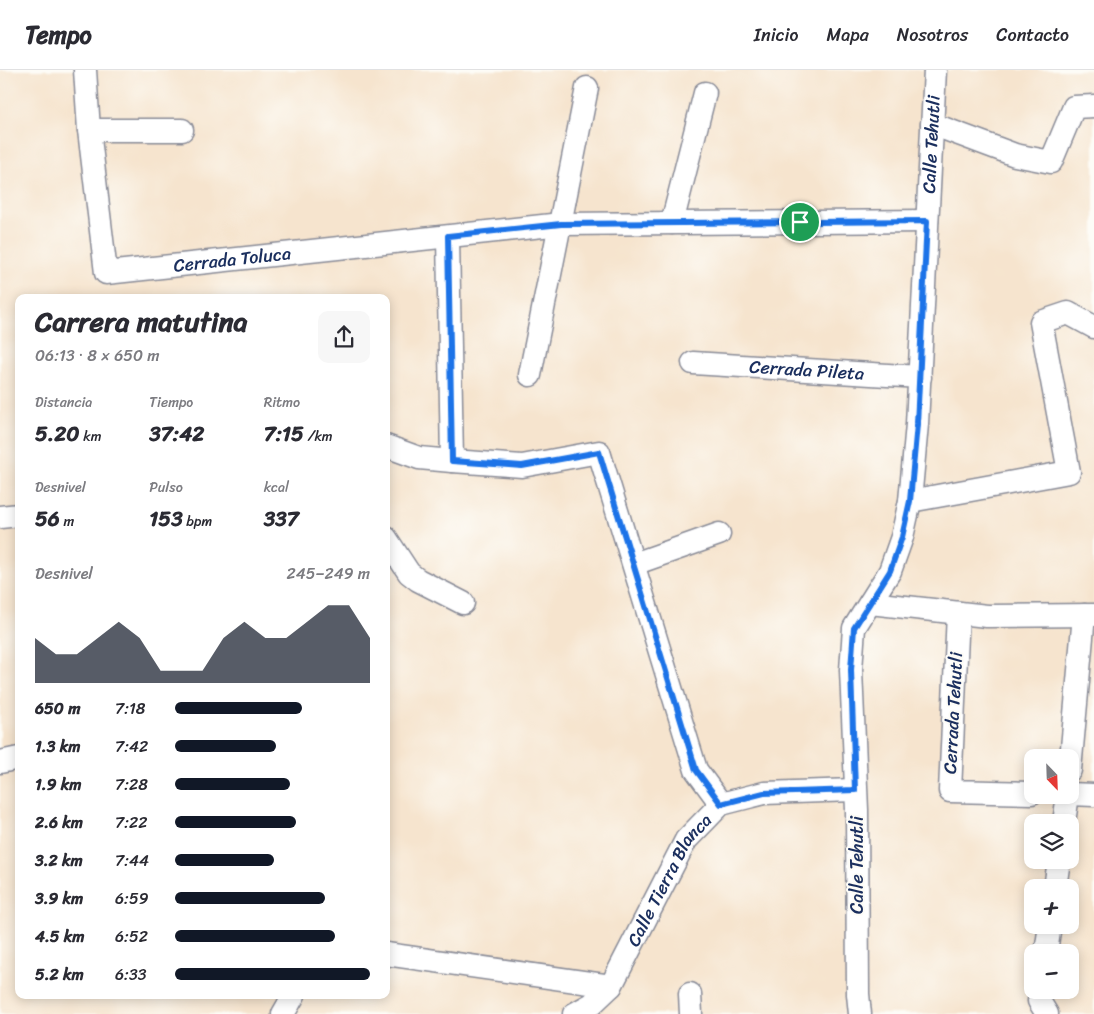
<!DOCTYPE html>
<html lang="es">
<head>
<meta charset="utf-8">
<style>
	:root { --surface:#fff; --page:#f7f7f7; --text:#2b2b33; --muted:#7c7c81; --line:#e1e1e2; --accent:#111827 }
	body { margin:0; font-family:Sriracha,sans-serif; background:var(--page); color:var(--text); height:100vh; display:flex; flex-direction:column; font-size:19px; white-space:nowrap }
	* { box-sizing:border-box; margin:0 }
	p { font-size:16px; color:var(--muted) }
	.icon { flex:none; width:28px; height:28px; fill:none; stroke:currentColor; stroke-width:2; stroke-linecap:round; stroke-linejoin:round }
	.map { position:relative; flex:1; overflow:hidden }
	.drawer { position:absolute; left:15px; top:224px; width:375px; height:705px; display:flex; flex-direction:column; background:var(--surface); border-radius:10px; box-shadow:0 2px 12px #0003 }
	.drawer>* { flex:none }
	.needle { width:32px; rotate:157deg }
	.controls { position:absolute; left:1024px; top:679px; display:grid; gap:10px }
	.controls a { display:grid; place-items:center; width:55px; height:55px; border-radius:10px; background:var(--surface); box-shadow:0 2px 12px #0003; font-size:25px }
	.pin { position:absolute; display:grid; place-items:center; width:42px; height:42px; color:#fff; margin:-21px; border:2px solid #fff; border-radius:50%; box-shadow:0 1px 5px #0007 }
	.round { display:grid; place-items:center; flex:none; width:52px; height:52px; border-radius:10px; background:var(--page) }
	.summary { display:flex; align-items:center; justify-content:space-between; height:85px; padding:0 20px }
	h1 { font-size:28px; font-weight:700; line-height:38px }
	.figures { display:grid; grid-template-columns:repeat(3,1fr); gap:8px; height:85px; padding:5px 20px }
	.figures div { display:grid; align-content:center }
	.figures b { font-size:21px; font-weight:700 }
	.figures small { font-size:14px; font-weight:400 }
	.figures p { font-size:14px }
	.chart { height:140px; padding:10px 20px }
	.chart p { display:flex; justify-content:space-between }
	.chart svg { width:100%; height:90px; margin-top:5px; fill:var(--accent); opacity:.7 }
	ul { padding:0 20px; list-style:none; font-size:16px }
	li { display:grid; grid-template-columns:80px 60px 1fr; align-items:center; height:38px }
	li i { height:12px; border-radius:6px; background:var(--accent) }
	header { display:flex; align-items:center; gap:30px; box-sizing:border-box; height:70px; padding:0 25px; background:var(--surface); border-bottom:1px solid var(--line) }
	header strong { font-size:24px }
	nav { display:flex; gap:28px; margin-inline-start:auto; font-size:18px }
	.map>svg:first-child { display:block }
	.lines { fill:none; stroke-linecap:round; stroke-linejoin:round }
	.street-casing { stroke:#888a96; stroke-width:25 }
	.street { stroke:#fff; stroke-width:22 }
	.route-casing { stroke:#fff; stroke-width:10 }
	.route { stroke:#1a73e8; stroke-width:6 }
	.labels { text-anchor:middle; stroke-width:4; stroke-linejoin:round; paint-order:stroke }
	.street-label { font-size:18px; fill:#1b2f5e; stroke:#fdfcf7 }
</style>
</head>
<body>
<header>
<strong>Tempo</strong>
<nav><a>Inicio</a><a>Mapa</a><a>Nosotros</a><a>Contacto</a></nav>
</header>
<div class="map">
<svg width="1094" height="944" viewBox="0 0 1094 944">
	<rect width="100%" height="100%" fill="#fdfcf7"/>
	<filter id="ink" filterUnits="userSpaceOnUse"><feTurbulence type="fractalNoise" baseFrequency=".02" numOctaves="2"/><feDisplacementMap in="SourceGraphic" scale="10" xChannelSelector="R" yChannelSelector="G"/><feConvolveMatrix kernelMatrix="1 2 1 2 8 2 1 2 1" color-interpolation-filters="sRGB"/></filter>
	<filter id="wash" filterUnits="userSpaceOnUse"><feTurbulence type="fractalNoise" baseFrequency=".0096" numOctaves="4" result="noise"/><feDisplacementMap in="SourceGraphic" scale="20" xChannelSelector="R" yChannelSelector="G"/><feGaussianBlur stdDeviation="1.12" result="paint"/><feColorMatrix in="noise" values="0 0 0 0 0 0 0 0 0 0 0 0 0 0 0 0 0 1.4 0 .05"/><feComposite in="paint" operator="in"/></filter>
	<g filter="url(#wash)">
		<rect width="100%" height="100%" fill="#f6e4ce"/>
	</g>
	<g filter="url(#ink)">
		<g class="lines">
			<g class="street-casing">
				<g id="street">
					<path id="s1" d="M85,0L89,60L106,203L561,154L927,151"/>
					<path d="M932,54L1015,85L1051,92L1074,37L1094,36"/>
					<path d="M89,60H182"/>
					<path d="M672,153L705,23"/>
					<path d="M448,167L452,391L522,396L599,382L696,700L721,734"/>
					<path id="s2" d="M693,293L920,307"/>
					<path d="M530,305L587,18"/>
					<path d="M386,376L419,388L452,391"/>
					<path d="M910,431L1069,402L1041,252L1068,243L1094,257"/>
					<path d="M0,447L19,445"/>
					<path d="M386,468L409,503L418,510L463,533"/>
					<path d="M634,494L719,464"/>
					<path d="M870,533L987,546L1094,545"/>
					<path d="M958,543L950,721L1032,723"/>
					<path d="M0,692L19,688"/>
					<path d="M1070,700L1084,545"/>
					<path d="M1070,724L1094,725"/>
					<path d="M1064,752L1068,725"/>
					<path d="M1055,818L1059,790"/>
					<path d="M1046,882L1050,855"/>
					<path d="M386,884L611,916"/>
					<path d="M1041,920L1039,931L1047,944"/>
					<path d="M690,924L691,944"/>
					<path d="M283,944L294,925"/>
					<path id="s3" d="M574,944L592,934L611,916L686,770L721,734L764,723L855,720"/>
					<path id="s4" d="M860,944L858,924L857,740L851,600L854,558L890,501L902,467L910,431L917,354L935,0"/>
				</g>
			</g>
			<use href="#street" class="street"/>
		</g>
	</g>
	<g class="lines" filter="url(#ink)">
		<g class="route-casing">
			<path id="route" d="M927,151L917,354L910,431L902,467L890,501L854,558L851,600L855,720L764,723L721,734L696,700L599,382L522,396L452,391L448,166L561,154Z"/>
		</g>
		<use href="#route" class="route"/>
	</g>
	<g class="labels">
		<g class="street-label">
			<text dy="6" stroke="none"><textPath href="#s4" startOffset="884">Calle Tehutli</textPath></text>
			<text dy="6" stroke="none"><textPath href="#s1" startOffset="331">Cerrada Toluca</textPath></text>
			<text dy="6" stroke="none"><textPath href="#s2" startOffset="114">Cerrada Pileta</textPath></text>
			<text transform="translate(953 643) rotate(-87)" y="6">Cerrada Tehutli</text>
			<text transform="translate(857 795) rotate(-90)" y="6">Calle Tehutli</text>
			<text dy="6" stroke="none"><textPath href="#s3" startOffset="168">Calle Tierra Blanca</textPath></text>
		</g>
	</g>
</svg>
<div class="controls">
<a><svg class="needle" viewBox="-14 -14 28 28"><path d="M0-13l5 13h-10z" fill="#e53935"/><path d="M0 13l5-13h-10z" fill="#7c7c81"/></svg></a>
<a><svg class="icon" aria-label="layers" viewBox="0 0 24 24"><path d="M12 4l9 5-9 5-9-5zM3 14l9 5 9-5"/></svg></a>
<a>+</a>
<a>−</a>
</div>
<div class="pin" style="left:800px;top:152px;background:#1e9e55"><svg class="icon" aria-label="arrive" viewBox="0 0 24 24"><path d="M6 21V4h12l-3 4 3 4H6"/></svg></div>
<section class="drawer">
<div class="summary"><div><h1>Carrera matutina</h1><p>06:13 · 8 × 650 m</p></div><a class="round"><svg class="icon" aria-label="share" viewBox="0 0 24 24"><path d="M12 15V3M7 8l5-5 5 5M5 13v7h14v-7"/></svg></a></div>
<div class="figures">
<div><p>Distancia</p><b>5.20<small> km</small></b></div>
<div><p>Tiempo</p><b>37:42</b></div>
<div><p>Ritmo</p><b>7:15<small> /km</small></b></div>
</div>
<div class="figures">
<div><p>Desnivel</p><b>56<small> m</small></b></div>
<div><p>Pulso</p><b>153<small> bpm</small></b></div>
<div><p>kcal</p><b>337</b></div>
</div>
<div class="chart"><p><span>Desnivel</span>245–249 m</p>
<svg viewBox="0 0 160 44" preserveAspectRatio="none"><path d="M0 44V22L10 30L20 30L30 22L40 14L50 22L60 38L70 38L80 38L90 22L100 14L110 22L120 22L130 14L140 6L150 6L160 22V44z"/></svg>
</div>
<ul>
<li><b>650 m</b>7:18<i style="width:65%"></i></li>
<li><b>1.3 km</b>7:42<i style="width:52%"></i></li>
<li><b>1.9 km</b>7:28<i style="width:59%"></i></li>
<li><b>2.6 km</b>7:22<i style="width:62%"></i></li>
<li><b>3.2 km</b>7:44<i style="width:51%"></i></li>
<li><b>3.9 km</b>6:59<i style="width:77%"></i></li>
<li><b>4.5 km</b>6:52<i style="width:82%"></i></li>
<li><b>5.2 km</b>6:33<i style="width:100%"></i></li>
</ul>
</section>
</div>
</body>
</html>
